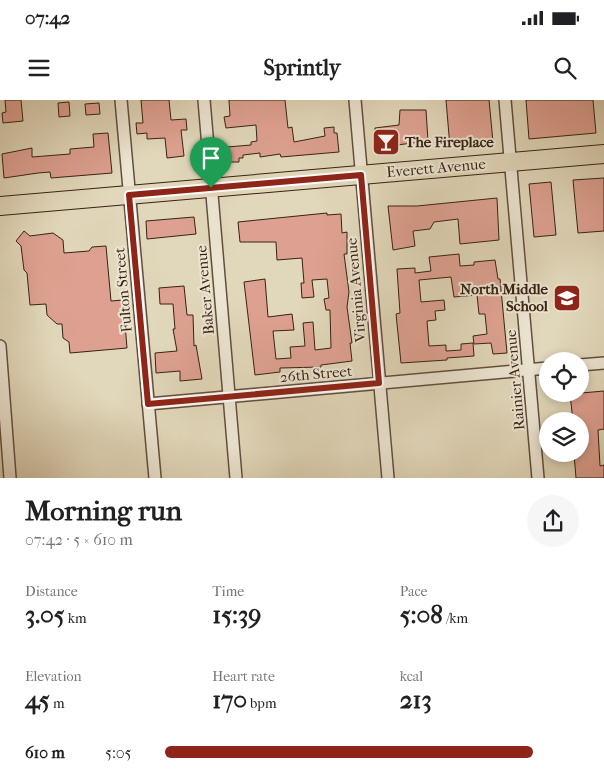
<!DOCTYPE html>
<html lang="en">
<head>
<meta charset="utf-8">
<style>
	:root { --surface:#fff; --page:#f6f6f6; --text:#202124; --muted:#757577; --accent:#8f2418 }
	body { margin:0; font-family:"IM FELL French Canon",serif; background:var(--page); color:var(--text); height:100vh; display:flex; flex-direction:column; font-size:19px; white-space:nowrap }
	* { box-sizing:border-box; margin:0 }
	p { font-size:16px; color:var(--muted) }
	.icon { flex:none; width:28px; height:28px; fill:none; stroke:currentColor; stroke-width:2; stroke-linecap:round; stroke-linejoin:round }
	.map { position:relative; height:378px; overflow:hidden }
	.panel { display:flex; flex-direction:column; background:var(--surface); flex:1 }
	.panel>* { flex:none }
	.tools { position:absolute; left:539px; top:252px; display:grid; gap:10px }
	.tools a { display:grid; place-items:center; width:50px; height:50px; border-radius:50%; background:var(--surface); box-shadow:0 2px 8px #0003; font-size:25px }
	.pin { position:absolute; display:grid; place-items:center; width:42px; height:42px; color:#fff; margin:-51px -21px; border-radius:50% 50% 50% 0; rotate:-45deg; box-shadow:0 0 5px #0007 }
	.pin .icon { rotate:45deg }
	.round { display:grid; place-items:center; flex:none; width:52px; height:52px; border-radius:26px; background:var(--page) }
	.overview { display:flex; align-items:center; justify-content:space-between; height:85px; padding:0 25px }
	h1 { font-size:28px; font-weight:700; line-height:38px }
	.stats { display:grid; grid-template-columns:repeat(3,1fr); gap:8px; height:85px; padding:5px 25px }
	.stats div { display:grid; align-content:center }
	.stats b { font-size:25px; font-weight:700 }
	.stats small { font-size:14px; font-weight:400 }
	.stats p { font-size:14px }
	ul { padding:0 25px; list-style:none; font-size:16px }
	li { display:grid; grid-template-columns:80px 60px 1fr; align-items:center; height:38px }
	li i { height:12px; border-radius:6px; background:var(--accent) }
	.status { display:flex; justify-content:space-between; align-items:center; height:35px; padding:0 25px; background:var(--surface); direction:ltr }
	.status svg { height:14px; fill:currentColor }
	header { display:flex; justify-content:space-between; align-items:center; height:65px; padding:0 25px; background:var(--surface); font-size:22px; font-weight:700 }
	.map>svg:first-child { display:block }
	.building { fill:#dea191; stroke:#382214 }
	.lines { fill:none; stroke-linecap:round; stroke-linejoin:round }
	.minor-casing { stroke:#624f3e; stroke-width:14 }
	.primary-casing { stroke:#382214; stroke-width:20 }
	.minor { stroke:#ece5d2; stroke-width:11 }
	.primary { stroke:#e1d7ba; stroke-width:18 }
	.route-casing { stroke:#fff; stroke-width:10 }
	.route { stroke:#8f2418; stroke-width:6 }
	.labels { text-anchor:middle; stroke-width:4; stroke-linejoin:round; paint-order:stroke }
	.poi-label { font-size:15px; font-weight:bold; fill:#382214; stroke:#ece5d2; text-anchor:start }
	.street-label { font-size:15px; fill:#382214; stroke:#ece5d2 }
</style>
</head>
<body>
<div class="status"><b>07:42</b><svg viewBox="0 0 49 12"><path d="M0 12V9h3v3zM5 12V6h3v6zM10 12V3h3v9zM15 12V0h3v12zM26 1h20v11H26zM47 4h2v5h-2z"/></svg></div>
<header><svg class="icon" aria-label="menu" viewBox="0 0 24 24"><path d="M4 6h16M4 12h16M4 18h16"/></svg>Sprintly<svg class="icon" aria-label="search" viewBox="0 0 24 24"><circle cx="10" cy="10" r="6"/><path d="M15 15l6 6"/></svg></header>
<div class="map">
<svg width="604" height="378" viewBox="0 0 604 378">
	<rect width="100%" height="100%" fill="#e1d7ba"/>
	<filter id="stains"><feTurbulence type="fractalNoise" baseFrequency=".004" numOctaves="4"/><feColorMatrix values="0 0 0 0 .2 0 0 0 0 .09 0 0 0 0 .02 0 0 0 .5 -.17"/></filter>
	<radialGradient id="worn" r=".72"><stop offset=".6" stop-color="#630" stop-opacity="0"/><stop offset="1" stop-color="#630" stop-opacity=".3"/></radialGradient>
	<g class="building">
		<path d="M5,0H21L23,21L3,23L2,13L6,12Z"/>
		<path d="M141,0H169L171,20L186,19L187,30H181L184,56L167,58L165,38L147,39V33L137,34L136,23H143Z"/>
		<path d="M229,0H285L288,28L292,27L294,42L325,36L324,28L334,27V33H337L339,52L281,57L280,54L260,57V53L243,55V58H239V62H228L227,47L251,45V42L257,41L256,25L226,28L224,17L230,16Z"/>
		<path d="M446,0H489L493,42L450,47Z"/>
		<path d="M526,0H593L596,33L529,39Z"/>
		<path d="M69,2L70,16L59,17L58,3Z"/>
		<path d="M99,3L100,14L86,15L85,4Z"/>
		<path d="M400,10H426L428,41L397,45L398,52L377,53L375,28L399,25Z"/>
		<path d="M108,33L112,73L51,78L50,72L38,73L4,78L2,54L32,48V57L70,54V49L94,47L93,34Z"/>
		<path d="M604,78V131L578,133L573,80Z"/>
		<path d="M551,82L556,135L534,137L529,84Z"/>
		<path d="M497,98L499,140L460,144L458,119L434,122L430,129L413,131L415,146L393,150L388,106H417Z"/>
		<path d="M327,113V115L341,114L342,133L347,132V154H344L349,192L347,207L352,243H350L352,261L321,265V267L280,268V272L255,275L244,182L265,179L268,217L292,214L294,230L273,231L276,259L291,258L290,247L305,246L303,223L313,222L315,250L331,248L330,210H326L324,199L329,198L327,179L312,180L314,197L302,198L301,183H304L302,158L277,160L276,142H240L238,122Z"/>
		<path d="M194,117L196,134L147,139L146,121Z"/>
		<path d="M24,131L30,136L53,133L63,140L64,153L89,151L92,147L106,146L111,201L123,200L127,248L70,253L69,242L63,238L62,224H57L47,215L46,204L30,205L27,173L24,170L21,146L16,141Z"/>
		<path d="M459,154L460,166L474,165V162L495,160L498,179H500L507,253L493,254L491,243L474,244L473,236L487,234L485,214H479L477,195L454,197L451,177L419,180L421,202L444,200L445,210L435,211L436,220L427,221L429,246L446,245V251L461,250V244L473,243L474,256L447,258V260L401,263L396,214L400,213L397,169L415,168V173L431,171L429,157Z"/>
		<path d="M184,186L187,215H193L194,246L196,245L202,279L180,281V271L156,273L155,253L177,251L173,229H175L173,204H160L159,188Z"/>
		<path d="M604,291V329L598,330L600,366L604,365V378H576L574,354H580V321H573L570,294Z"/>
	</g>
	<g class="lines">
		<g class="minor-casing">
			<g id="minor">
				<path d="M121,0L155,378"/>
				<path d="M204,0L236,378"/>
				<path d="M355,0L388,378"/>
				<path d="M505,0L538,378"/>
				<path d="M0,246L10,378"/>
				<path d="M580,265L604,263"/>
				<path d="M148,304L548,268"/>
			</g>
		</g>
		<g class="primary-casing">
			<path id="primary" d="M0,106L604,54"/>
		</g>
		<use href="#minor" class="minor"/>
		<use href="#primary" class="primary"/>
	</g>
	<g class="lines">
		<g class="route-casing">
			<path id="route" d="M361,75L379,283L148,304L129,95Z"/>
		</g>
		<use href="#route" class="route"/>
	</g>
	<defs>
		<g id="bar-square" transform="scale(1.4375)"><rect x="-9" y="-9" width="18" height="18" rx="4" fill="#8f2418" stroke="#ece5d2"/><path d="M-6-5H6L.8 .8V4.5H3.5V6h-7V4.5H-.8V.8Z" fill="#fff"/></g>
		<g id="school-square" transform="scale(1.4375)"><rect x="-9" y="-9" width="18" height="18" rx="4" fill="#8f2418" stroke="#ece5d2"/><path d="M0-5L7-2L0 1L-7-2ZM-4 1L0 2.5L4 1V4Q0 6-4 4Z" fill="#fff"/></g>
	</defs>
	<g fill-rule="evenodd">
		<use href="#bar-square" x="386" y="42"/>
		<use href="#school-square" x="567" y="198"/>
	</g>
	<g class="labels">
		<g class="poi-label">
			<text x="405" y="47">The Fireplace</text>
			<text x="548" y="194" text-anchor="end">North Middle<tspan x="548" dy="17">School</tspan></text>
		</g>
		<g class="street-label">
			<text transform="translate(436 68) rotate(-5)" y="5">Everett Avenue</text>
			<text transform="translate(123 190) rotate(-95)" y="5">Fulton Street</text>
			<text transform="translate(205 190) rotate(-95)" y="5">Baker Avenue</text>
			<text transform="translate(356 190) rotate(-95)" y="5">Virginia Avenue</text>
			<text transform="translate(316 274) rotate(-5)" y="5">26th Street</text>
			<text transform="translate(515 280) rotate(-95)" y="5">Rainier Avenue</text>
		</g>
	</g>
	<rect width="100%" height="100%" filter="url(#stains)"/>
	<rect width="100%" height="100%" fill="url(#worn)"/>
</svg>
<div class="tools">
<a><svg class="icon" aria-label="locate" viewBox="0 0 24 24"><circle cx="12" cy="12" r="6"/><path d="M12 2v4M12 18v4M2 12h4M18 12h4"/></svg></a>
<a><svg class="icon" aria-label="layers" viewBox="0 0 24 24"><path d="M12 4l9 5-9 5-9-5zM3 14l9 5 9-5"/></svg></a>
</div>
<div class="pin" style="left:211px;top:88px;background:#1e9e55"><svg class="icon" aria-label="arrive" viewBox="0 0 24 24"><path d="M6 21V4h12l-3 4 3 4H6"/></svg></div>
</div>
<section class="panel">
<div class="overview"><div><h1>Morning run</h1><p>07:42 · 5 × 610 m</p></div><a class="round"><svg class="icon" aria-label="share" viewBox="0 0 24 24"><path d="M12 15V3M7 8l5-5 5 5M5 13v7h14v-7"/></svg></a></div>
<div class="stats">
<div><p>Distance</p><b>3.05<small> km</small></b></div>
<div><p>Time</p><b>15:39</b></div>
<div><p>Pace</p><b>5:08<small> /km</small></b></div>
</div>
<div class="stats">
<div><p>Elevation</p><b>45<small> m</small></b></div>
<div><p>Heart rate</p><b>170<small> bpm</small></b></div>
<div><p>kcal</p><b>213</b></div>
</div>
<ul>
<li><b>610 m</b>5:05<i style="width:89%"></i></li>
</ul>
</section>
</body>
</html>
